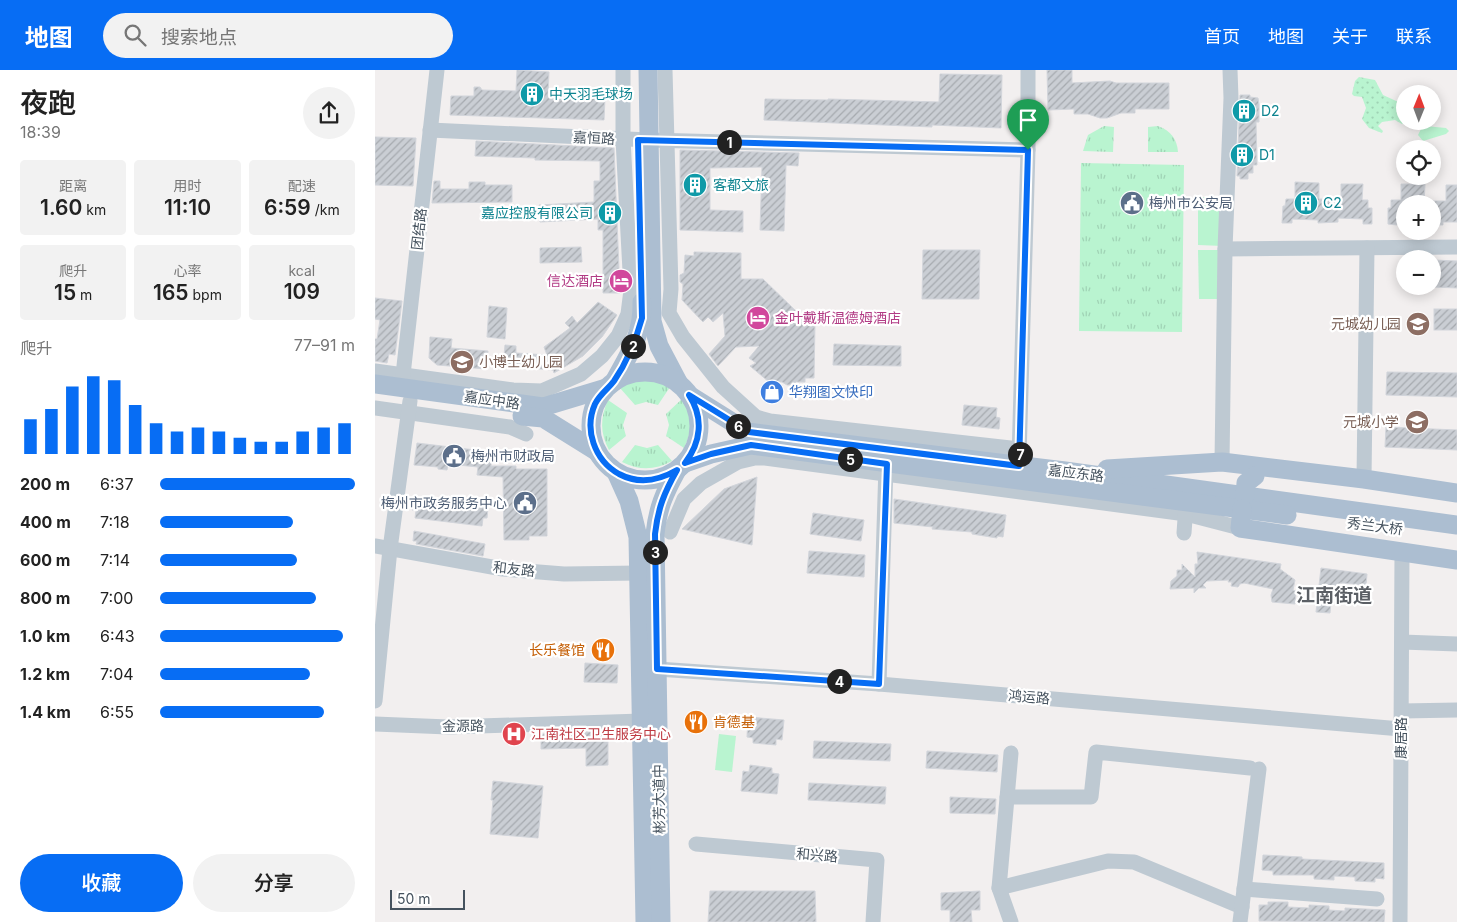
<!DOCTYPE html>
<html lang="zh">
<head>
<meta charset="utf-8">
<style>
	:root { --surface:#fff; --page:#f2f2f2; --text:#222; --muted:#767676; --accent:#076df4 }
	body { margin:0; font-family:Inter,"Noto Sans SC",sans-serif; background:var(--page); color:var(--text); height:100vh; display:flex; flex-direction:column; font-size:19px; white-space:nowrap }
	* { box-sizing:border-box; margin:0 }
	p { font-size:16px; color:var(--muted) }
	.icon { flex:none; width:28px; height:28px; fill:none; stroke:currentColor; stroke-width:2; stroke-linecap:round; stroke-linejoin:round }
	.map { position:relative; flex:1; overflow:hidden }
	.drawer { display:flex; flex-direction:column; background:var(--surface); width:375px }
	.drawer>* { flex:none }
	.needle { width:32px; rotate:1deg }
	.fabs { position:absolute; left:1021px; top:15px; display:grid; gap:10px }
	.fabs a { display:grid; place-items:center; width:45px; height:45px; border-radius:50%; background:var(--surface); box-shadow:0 2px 12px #0003; font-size:25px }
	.scale { position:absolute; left:15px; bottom:12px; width:75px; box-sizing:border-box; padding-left:5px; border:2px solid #45525e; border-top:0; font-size:14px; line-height:18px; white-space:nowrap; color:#45525e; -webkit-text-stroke:4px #fff; paint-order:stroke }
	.pin { position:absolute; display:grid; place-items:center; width:42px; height:42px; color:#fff; margin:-51px -21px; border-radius:50% 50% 50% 0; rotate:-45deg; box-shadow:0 0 5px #0007 }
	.pin .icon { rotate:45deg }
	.km { position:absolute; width:25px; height:25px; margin:-12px; border-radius:50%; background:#222; color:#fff; font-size:14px; line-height:25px; text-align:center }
	.round { display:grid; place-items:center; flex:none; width:52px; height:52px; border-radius:26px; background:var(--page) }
	.summary { display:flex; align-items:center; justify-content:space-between; height:85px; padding:0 20px }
	h1 { font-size:28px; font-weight:600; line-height:38px }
	.stats { display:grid; grid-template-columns:repeat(3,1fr); gap:8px; height:85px; padding:5px 20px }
	.stats div { display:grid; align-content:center; border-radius:5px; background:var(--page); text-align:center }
	.stats b { font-size:21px; font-weight:600 }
	.stats small { font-size:14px; font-weight:400 }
	.stats p { font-size:14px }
	.chart { height:140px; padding:10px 20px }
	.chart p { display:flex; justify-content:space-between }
	.chart svg { width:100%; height:90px; margin-top:5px; stroke:var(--accent); stroke-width:6 }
	.primary-button { display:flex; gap:10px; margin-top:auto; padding:10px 20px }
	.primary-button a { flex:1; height:58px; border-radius:30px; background:var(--accent); color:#fff; font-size:20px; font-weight:600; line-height:58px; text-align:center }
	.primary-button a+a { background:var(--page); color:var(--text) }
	ul { padding:0 20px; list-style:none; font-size:16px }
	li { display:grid; grid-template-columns:80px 60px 1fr; align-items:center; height:38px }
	li i { height:12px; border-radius:6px; background:var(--accent) }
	header { display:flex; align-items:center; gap:30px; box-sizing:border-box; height:70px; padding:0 25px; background:var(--accent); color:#fff }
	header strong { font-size:24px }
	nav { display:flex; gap:28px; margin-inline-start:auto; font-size:18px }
	.search { width:350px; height:45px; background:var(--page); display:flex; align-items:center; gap:12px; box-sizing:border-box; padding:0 18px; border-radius:28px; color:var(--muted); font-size:19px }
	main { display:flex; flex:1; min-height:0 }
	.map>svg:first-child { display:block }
	.grass { fill:url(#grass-tufts) }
	.park { fill:#b9f4d0 }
	.garden { fill:url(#garden-dots) }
	.building { fill:url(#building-hatch); stroke:#d2d5db }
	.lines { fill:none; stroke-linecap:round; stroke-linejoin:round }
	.minor { stroke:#bec9d2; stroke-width:15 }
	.major { stroke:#acbed1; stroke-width:19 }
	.route-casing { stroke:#fff; stroke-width:10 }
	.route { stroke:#076df4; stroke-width:6 }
	.labels { text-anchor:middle; stroke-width:4.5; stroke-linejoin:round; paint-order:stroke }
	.culture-label { font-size:14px; fill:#0d838f; stroke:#fff; text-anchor:start }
	.street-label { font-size:14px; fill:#45525e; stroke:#fff }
	.service-label { font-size:14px; fill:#4e5e75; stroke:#fff; text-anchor:start }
	.hotel-label { font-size:14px; fill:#b23c85; stroke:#fff; text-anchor:end }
	.education-label { font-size:14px; fill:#785e54; stroke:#fff; text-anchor:end }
	.shop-label { font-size:14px; fill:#366cbe; stroke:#fff; text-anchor:start }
	.food-label { font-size:14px; fill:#c56008; stroke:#fff; text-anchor:end }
	.health-label { font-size:14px; fill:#be3a42; stroke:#fff; text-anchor:start }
	.district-label { font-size:19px; font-weight:bold; fill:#5b5f65; stroke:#fff }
</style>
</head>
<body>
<header>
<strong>地图</strong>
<div class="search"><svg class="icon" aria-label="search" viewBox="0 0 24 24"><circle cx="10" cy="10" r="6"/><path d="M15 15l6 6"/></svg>搜索地点</div>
<nav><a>首页</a><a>地图</a><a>关于</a><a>联系</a></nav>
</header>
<main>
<section class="drawer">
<div class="summary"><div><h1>夜跑</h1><p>18:39</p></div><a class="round"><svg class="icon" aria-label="share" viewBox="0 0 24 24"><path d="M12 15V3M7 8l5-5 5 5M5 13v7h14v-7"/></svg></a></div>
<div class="stats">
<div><p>距离</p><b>1.60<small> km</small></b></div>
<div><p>用时</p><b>11:10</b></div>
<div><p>配速</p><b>6:59<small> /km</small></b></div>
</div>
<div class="stats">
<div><p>爬升</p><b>15<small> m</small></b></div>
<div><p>心率</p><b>165<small> bpm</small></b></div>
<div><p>kcal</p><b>109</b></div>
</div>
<div class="chart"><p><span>爬升</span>77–91 m</p>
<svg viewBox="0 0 160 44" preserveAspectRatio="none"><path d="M5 44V27M15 44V22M25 44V11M35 44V6M45 44V8M55 44V20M65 44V29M75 44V33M85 44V31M95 44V33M105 44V36M115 44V38M125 44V38M135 44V33M145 44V31M155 44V29"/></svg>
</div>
<ul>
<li><b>200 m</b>6:37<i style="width:100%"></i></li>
<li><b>400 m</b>7:18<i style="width:68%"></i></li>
<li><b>600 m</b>7:14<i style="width:70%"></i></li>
<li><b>800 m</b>7:00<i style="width:80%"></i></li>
<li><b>1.0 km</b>6:43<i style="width:94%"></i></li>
<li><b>1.2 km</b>7:04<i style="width:77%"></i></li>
<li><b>1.4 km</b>6:55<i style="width:84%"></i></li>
</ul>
<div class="primary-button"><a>收藏</a><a>分享</a></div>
</section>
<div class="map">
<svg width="1082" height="852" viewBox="0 0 1082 852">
	<defs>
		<pattern id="grass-tufts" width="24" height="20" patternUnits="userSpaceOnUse" patternTransform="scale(1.25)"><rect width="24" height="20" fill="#b9f4d0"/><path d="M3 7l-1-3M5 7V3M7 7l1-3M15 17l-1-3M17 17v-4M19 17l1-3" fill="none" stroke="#a0d3b5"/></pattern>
		<pattern id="garden-dots" width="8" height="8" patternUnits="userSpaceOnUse" patternTransform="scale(1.25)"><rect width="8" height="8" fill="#b9f4d0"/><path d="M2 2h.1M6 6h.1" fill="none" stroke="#a0d3b5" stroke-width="1.8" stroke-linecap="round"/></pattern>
		<pattern id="building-hatch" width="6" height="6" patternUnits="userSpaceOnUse" patternTransform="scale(1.25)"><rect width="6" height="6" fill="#caced4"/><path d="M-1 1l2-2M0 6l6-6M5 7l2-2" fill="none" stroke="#a6aaaf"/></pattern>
	</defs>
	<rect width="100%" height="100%" fill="#f2efef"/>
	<g class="grass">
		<path d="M729,56L739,57L738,82L708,81L713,65Z"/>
		<path d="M783,56C796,61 802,69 803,82H773V57Z"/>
		<path d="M706,93L809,95L807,262L704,261Z"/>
		<path d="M270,310H279L295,317L283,335L271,332L260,335L245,318L253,313Z"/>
		<path d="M308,328C317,346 318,360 309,378L291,366L294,355L291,344Z"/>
		<path d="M233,330L252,343L248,355L251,366L234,380C225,363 225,348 233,330Z"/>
		<path d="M260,375L272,378L283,375L297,391C280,400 265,401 247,392Z"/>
	</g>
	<g class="park">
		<path d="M1050,56L1071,58L1074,61L1071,64L1048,71L1043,65L1047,57Z"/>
		<path d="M823,127H848V176L823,175Z"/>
		<path d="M823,180H849V229H824Z"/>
		<path d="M344,664L361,666L357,702L340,700Z"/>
	</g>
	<path class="garden" d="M984,7L1000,10L1008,25L1030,35V51H1033L1032,53L1027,54L1020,50L1007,52L1003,56L1008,61L1007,63L994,58L987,49L991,38L987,27L979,26L977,24L980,11Z"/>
	<g class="building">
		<path d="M142,0L174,2L173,26L230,28L229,50L75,45L76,26H99V17H105L107,20L141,21Z"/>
		<path d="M672,0H697V13L735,11L741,13H794V39H760V43H746L732,48H725L713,44H699V39L673,40Z"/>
		<path d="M565,4L627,5L626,58L557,55V57L389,50L390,29L453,30V29L564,32Z"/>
		<path d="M865,25H875V27L883,28L884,35V52H881L882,95H878V103H873V109H865V106H862Z"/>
		<path d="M0,67L41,68L38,116L0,115Z"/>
		<path d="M101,71L239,78L245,223H228V160H223V149L165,152L164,135L219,132V111H225V91L160,90V88L100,86Z"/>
		<path d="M305,80L424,83L423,96L411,95L409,161L385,160L387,97L335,98V140L368,141V162L305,160Z"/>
		<path d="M59,111H65V119H94V112H110V115H137V132L57,133Z"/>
		<path d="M920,112L944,113V129H966V114H988L987,130H993V138H997V154H988V149L963,148V152L943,153V150L917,149V153H907L908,136H910L911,129H920Z"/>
		<path d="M1026,114H1050L1049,134H1030V151H1022V155L1013,154V138H1016V130H1026Z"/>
		<path d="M1071,115H1082V152H1068V155H1058V131H1071Z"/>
		<path d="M206,177L207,192L165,193V178Z"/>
		<path d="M548,180H605L604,229H547Z"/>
		<path d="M319,182L366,183V209H388L423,243V249L437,250L440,253L439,308H430V312H421L418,315H412L407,312H394L375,296L381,293L374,288L384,276L361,277L343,296L334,284L350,266L348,243L338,252L333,247L328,252L307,230L308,214L305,212V205L309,203L310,185L319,186Z"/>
		<path d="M1058,190L1082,191V218L1058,217Z"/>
		<path d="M0,228L27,231L20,285L14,284L12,293L0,291V269H2L5,250L0,249Z"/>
		<path d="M223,232L242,245L227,267L208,286L179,303L178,300L128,296L130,275L141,276V283L172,285L169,277L195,258L190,253L197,246L202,253Z"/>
		<path d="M114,236L132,238L130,269L112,267Z"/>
		<rect x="1059" y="239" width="23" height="21"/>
		<path d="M55,267L77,269L76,278L113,281L111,299L62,295L54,288Z"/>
		<path d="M459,274L526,276V296L458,295Z"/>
		<path d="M1012,302L1082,303V327L1011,325Z"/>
		<path d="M589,335L622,338L621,347L625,348L624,359L587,355Z"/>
		<path d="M1011,357L1082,360V380L1010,377Z"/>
		<path d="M42,373L117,382L116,396H141V399H172V466H154V470H129L128,407L102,405L103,397L73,394L72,400L63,399V397L39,395Z"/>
		<path d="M382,407L377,475L307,459L349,419Z"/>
		<path d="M519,429L631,445L628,467L622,466V468L597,464V462L557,459L558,457L519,453Z"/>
		<path d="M37,430L113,438L112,448H108L107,456L40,448L41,440H37Z"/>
		<path d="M438,443L489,450L486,471L435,464Z"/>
		<path d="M39,461L110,474L108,486L41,474L42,471H38Z"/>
		<path d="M434,481L490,485L489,507L432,503Z"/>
		<path d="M822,482L906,494L905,499L920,510L918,520L921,521L920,534L897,532L896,525L898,519L869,513L865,514L863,517L856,516L857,512H853L854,510L832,511L828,515L831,518H824L819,523V518L795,519L796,511L802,506V500H807V494L820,507V494H823Z"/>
		<path d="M946,498L992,504L991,515L965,513L957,520L955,543L941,542Z"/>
		<path d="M210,593L243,595L242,613L209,612Z"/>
		<path d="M373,647L409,650L407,670L401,669V675L378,673V668L372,667Z"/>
		<path d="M233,661V695L211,696V678L166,679V664Z"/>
		<path d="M439,671L516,674L515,691L438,688Z"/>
		<path d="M552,681L623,685L622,702L551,698Z"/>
		<path d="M375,695L397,698V703L404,704L402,724L366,721L368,701L374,702Z"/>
		<path d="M118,711L168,716L163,768L115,764L118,730H116Z"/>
		<path d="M434,713L511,717L510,734L433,730Z"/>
		<path d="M575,727L621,729L620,744L575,743Z"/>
		<path d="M888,785L927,787V789L1009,793V809L1000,808V812L980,811V807L959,806V810L939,809V805H898V801L887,800Z"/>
		<path d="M335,821H440L441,852H333Z"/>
		<path d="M605,821V840H596L597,852H575V840H566V823Z"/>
		<path d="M893,832H913V837L934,838V835L954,836V840L970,841V838L1010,840L1009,852L884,851V835H893Z"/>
	</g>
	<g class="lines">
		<g class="minor">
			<path d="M290,0L296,219L294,243L308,267L348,317L381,347L395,351L645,379"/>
			<path d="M55,60L274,70L653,80"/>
			<path d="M850,179L1082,177"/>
			<path d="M0,301L138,320L167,321L206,304L227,286L243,266L253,244L256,220L248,69V0"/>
			<path d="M27,314L62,0"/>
			<path d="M0,338L135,357L151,364"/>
			<path d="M644,388L653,80V0"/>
			<path d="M847,392L850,179L856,28L855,0"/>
			<path d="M989,409L992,178"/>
			<path d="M295,462L309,429L326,413L363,392L380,388H390L811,444L865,458"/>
			<path d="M809,463L811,435"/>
			<path d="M0,476L128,499L189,504L264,503"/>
			<path d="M1027,572L1082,574"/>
			<path d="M282,599L504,614L1026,659"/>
			<path d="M504,614L511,396"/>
			<path d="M0,631L15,479L35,331"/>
			<path d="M1027,641L1082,640"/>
			<path d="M0,654L73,657L267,651"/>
			<path d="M636,683L624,818L636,852"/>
			<path d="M632,727H716L721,682L875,698"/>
			<path d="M321,774L502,790L498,852"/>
			<path d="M624,818L733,791L759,792L867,837"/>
			<path d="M869,819L1002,829"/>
			<path d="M865,852L884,699"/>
			<path d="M1025,852L1027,483"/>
		</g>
		<g class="major">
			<path d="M273,0L277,251L284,276L304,314"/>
			<circle cx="270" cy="356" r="54"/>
			<path d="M239,312C254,284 268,265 267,232"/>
			<path d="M0,314L168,337L231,318"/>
			<path d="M314,325L373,362L690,401L1082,455"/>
			<path d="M147,346L168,348L221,381"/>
			<path d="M310,393L336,384L376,375L912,445"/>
			<path d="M732,399L847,392L989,409L1082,423"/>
			<path d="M241,402L254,431L263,467L270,852"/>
			<path d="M870,426L871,413L880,406"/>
			<path d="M867,439L865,458L1082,490"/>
			<path d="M286,852L280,464C283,437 289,424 302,400"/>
		</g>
	</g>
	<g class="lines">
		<g class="route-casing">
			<path id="route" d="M263,70L653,80L644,396L374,362L314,325C329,348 326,372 310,393L336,384L376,375L512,394L504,614L282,599L280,464C283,438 289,423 302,400C283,411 263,414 244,404C219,390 209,359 220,334C225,324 233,319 239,311C252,292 261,270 267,248Z"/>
		</g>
		<use href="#route" class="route"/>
	</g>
	<defs>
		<g id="building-disc" transform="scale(1.25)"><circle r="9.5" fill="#0f9aa8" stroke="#fff"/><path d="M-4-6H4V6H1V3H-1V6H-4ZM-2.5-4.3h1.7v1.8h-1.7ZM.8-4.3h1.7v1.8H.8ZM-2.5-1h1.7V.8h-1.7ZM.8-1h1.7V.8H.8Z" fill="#fff"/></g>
		<g id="civic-disc" transform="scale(1.25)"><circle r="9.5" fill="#5c6f8a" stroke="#fff"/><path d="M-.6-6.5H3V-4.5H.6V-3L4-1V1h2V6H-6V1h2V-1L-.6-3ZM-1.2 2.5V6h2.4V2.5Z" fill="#fff"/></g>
		<g id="hotel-disc" transform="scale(1.25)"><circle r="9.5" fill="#d1479c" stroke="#fff"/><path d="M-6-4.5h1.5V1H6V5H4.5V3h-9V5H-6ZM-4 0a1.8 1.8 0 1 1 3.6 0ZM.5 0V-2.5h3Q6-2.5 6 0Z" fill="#fff"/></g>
		<g id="school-disc" transform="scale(1.25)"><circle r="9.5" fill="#8d6e63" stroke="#fff"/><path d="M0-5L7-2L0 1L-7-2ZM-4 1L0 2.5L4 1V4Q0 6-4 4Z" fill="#fff"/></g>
		<g id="shop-disc" transform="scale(1.25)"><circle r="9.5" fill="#3f7fe0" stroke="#fff"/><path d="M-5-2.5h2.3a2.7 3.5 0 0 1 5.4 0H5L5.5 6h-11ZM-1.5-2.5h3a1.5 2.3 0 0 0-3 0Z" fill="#fff"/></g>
		<g id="restaurant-disc" transform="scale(1.25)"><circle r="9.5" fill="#e8710a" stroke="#fff"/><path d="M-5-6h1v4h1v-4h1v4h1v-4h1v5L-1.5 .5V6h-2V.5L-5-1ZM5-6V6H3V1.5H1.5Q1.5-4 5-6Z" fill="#fff"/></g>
		<g id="hospital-disc" transform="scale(1.25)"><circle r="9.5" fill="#e0444e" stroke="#fff"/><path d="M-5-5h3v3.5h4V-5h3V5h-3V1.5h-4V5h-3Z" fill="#fff"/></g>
	</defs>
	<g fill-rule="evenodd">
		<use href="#building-disc" x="157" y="24"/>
		<use href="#building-disc" x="869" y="41"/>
		<use href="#building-disc" x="867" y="85"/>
		<use href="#building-disc" x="320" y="115"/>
		<use href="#civic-disc" x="757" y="133"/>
		<use href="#building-disc" x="931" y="133"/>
		<use href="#building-disc" x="235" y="143"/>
		<use href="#hotel-disc" x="246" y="211"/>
		<use href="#hotel-disc" x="383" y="248"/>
		<use href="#school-disc" x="1043" y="254"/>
		<use href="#school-disc" x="87" y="292"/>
		<use href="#shop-disc" x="397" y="322"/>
		<use href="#school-disc" x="1042" y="352"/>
		<use href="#civic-disc" x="79" y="386"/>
		<use href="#civic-disc" x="150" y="433"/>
		<use href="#restaurant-disc" x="228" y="580"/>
		<use href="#restaurant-disc" x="321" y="652"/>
		<use href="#hospital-disc" x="139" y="664"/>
	</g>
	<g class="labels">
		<g class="culture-label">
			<text x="174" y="29">中天羽毛球场</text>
			<text x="886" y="46">D2</text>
			<text x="884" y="90">D1</text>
			<text x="338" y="120">客都文旅</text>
			<text x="948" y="138">C2</text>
			<text x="218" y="148" text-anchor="end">嘉应控股有限公司</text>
		</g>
		<g class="street-label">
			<text transform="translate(219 68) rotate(3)" y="5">嘉恒路</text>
			<text transform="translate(44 159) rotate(-84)" y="5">团结路</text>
			<text transform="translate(117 330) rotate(8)" y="5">嘉应中路</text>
			<text transform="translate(701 403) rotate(7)" y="5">嘉应东路</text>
			<text transform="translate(1000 456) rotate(7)" y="5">秀兰大桥</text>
			<text transform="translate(139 499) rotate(6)" y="5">和友路</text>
			<text transform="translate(654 627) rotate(5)" y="5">鸿运路</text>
			<text transform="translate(88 656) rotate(-1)" y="5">金源路</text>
			<text transform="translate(1026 668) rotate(-90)" y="5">康居路</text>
			<text transform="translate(284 729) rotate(-91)" y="5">彬芳大道中</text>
			<text transform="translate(442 785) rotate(5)" y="5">和兴路</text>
		</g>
		<g class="service-label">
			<text x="774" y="138">梅州市公安局</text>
			<text x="96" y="391">梅州市财政局</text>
			<text x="132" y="438" text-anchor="end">梅州市政务服务中心</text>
		</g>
		<g class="hotel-label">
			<text x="228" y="216">信达酒店</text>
			<text x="400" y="253" text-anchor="start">金叶戴斯温德姆酒店</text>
		</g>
		<g class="education-label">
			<text x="1026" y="259">元城幼儿园</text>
			<text x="104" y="297" text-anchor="start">小博士幼儿园</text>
			<text x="1024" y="357">元城小学</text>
		</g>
		<g class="shop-label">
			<text x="414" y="327">华翔图文快印</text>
		</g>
		<g class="food-label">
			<text x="210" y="585">长乐餐馆</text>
			<text x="338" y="657" text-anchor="start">肯德基</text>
		</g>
		<g class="health-label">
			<text x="156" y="669">江南社区卫生服务中心</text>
		</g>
		<g class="district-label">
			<text x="959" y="532">江南街道</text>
		</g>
	</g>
</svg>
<div class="fabs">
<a><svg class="needle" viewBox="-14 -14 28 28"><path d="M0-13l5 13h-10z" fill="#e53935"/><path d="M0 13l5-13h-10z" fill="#767676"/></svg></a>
<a><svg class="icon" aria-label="locate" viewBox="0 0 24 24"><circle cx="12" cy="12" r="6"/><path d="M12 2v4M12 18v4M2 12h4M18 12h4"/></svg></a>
<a>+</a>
<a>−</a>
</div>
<div class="scale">50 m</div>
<div class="pin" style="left:653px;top:80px;background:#1e9e55"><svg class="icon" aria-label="arrive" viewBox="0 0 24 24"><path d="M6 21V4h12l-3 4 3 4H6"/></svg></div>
<b class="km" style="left:354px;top:72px">1</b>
<b class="km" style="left:258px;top:276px">2</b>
<b class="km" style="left:280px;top:482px">3</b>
<b class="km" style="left:464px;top:611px">4</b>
<b class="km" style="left:475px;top:389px">5</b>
<b class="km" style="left:363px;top:356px">6</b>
<b class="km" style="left:645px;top:384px">7</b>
</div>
</main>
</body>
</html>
